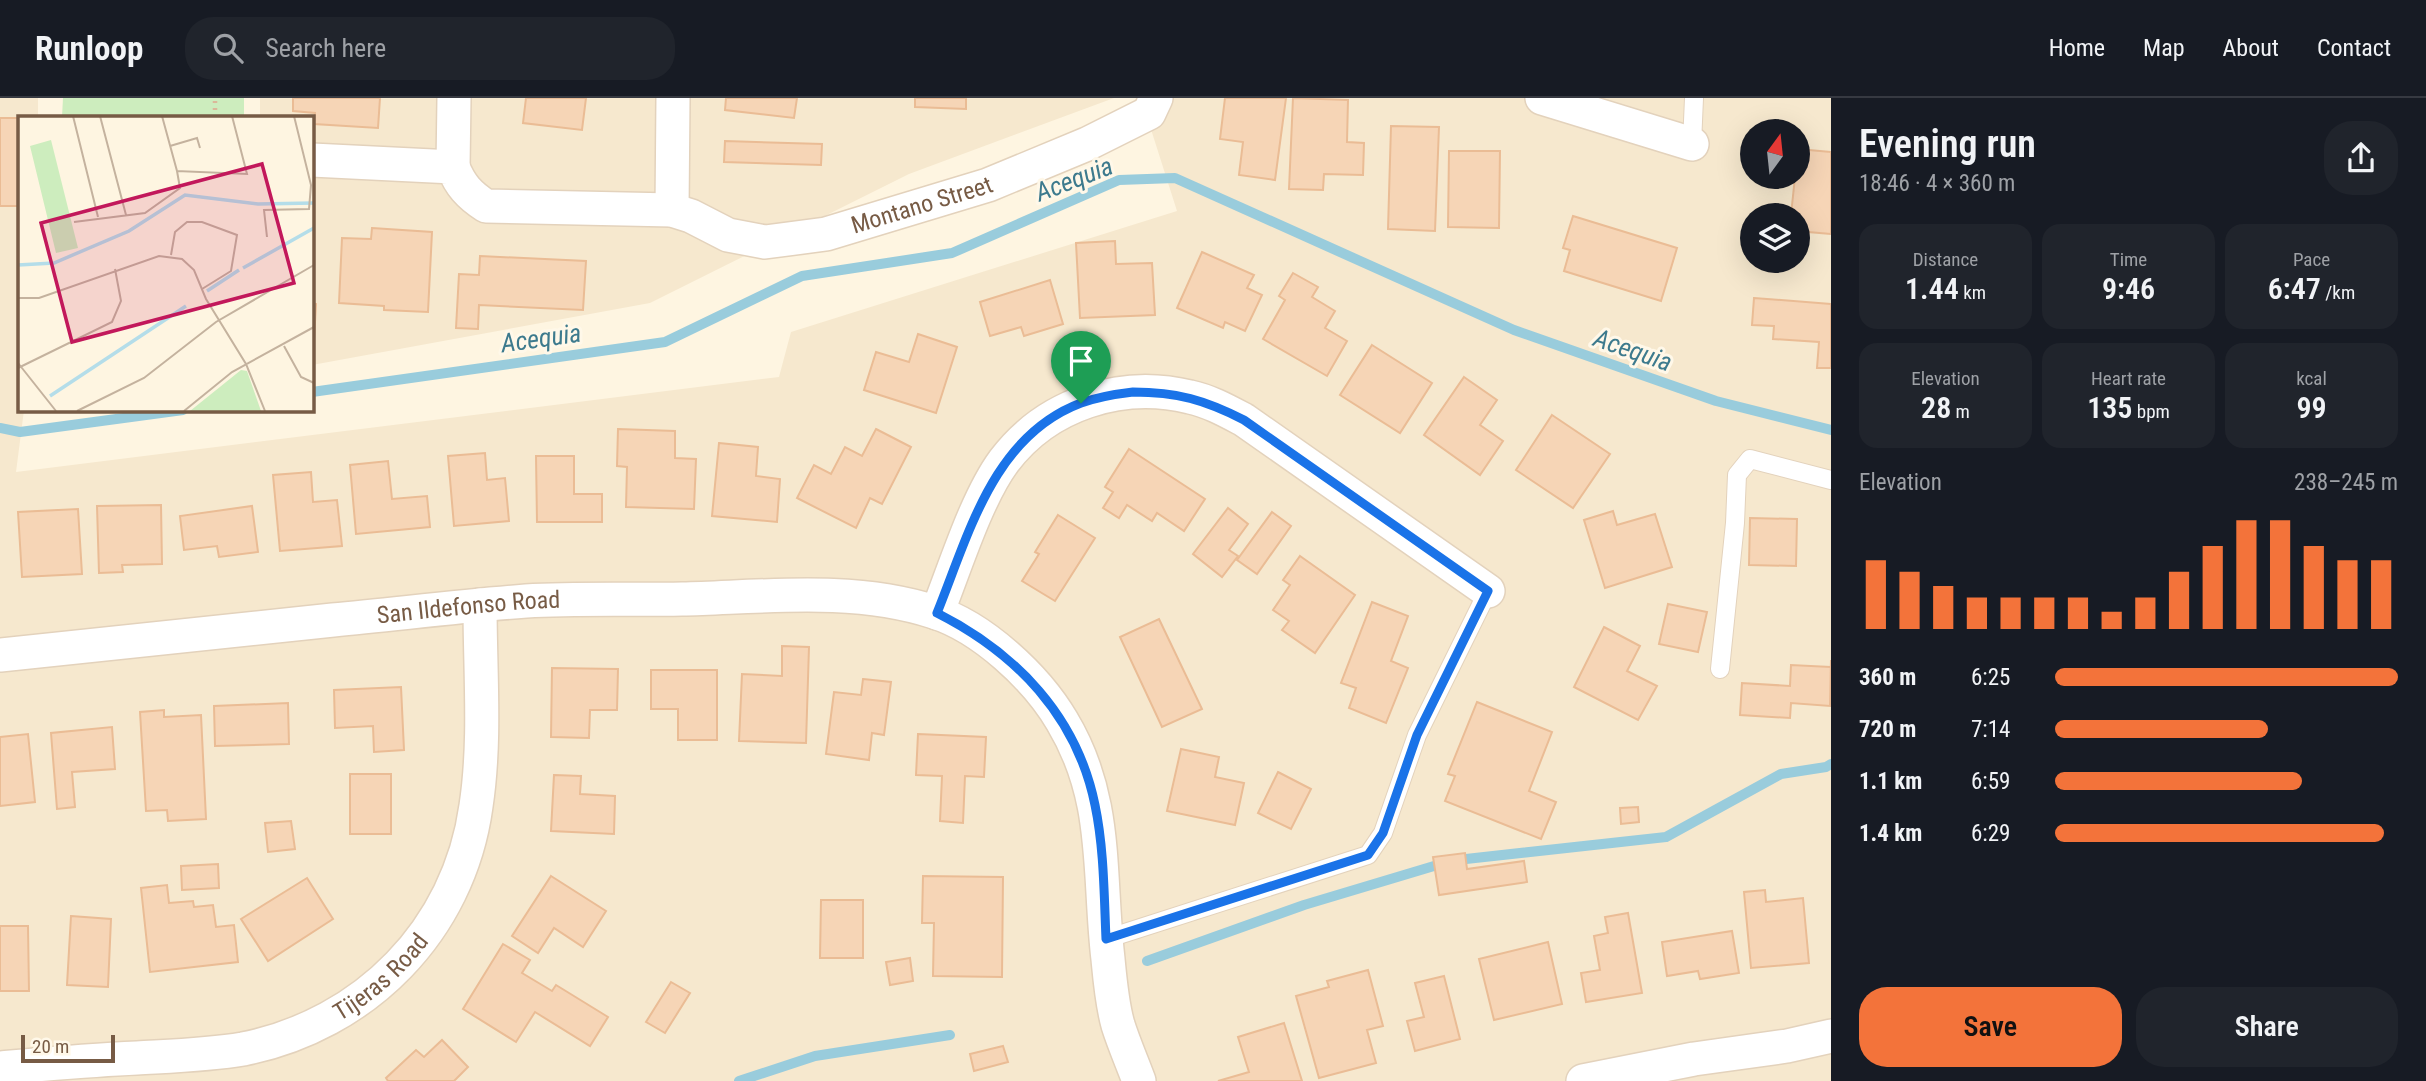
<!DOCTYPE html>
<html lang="en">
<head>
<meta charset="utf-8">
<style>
	:root { --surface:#171b24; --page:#20242c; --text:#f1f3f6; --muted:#9ea1a6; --line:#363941; --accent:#f3733a }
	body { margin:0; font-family:"Roboto Condensed",sans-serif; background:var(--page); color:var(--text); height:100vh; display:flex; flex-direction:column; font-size:26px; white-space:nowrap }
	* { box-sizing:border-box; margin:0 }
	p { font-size:23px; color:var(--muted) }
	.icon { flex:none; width:38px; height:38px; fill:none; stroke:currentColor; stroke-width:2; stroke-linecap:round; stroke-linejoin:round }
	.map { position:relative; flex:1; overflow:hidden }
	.panel { display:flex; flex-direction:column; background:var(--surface); width:595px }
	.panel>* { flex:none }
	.needle { width:46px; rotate:15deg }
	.tools { position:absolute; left:1740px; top:21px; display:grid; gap:14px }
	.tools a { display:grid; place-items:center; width:70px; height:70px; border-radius:50%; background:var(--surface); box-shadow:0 7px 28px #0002; font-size:35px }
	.scale { position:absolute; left:21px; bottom:18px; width:94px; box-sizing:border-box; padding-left:7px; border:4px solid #775b45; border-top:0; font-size:19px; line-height:24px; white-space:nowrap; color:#775b45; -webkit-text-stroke:5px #fff8e9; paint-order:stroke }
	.pin { position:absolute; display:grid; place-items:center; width:60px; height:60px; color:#fff; margin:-72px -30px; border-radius:50% 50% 50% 0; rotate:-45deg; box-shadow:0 0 7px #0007 }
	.pin .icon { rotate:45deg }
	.round { display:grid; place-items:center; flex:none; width:74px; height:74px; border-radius:28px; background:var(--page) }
	.summary { display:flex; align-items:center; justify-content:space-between; height:119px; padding:0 28px }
	h1 { font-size:38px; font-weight:600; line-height:52px }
	.stats { display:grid; grid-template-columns:repeat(3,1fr); gap:10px; height:119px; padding:7px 28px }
	.stats div { display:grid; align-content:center; border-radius:18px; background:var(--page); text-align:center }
	.stats b { font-size:30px; font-weight:600 }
	.stats small { font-size:19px; font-weight:400 }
	.stats p { font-size:19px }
	.chart { height:196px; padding:14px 28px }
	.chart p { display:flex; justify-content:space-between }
	.chart svg { width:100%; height:126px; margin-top:7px; stroke:var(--accent); stroke-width:6 }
	.cta { display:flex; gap:14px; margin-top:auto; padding:14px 28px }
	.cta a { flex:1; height:80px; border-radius:28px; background:var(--accent); color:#111; font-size:28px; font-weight:600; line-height:80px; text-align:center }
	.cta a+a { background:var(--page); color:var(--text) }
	ul { padding:0 28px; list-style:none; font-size:23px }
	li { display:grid; grid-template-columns:112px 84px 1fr; align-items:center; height:52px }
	li i { height:18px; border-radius:9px; background:var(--accent) }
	header { display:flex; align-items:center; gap:42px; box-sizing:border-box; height:98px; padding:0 35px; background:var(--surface); border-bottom:2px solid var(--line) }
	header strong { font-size:33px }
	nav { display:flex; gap:38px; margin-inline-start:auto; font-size:24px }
	.search { width:490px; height:63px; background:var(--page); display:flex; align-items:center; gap:18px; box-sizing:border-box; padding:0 24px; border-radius:28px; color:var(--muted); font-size:26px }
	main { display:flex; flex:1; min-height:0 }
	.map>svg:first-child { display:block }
	.residential { fill:#f6e8ce; fill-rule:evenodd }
	.green { fill:#cdedbe }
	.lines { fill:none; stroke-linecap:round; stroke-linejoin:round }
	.stream { stroke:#99ccdc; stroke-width:10 }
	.building { fill:#f6d5b6; stroke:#eabc95; stroke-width:2 }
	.lane-casing { stroke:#e3d2bc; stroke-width:20 }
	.street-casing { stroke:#e3d2bc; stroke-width:36 }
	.path { stroke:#dbb899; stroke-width:4.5; stroke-dasharray:2 5; stroke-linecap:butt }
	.lane { stroke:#fff; stroke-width:18 }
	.street { stroke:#fff; stroke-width:33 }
	.route-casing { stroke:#fff; stroke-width:14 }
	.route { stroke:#1a73e8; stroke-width:9 }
	.labels { text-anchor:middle; stroke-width:6; stroke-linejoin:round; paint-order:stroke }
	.street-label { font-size:24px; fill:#775b45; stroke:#fff8e9 }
	.water-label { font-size:26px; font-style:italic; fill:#3d7a8d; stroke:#fff8e9 }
	.inset-river { fill:none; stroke:#b4dde9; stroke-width:3.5 }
	.inset-road { fill:none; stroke:#c4b29e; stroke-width:2 }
	.view { fill:#c2185b; fill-opacity:0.15; stroke:#c2185b; stroke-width:3.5 }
	.inset-edge { fill:none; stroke:#775b45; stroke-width:3.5 }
</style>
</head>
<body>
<header>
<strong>Runloop</strong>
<div class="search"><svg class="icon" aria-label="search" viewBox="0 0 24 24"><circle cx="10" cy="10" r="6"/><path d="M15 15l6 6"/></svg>Search here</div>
<nav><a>Home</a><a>Map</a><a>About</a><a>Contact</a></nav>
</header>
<main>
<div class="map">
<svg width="1831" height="983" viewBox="0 0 1831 983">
	<rect width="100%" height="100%" fill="#fef5e1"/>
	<g class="residential">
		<path d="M0,0H38V19H19V312H24L16,374L779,279L791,234L1177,113L1141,0H1831V983H0ZM1752,33H1797V79H1752ZM1752,117H1797V163H1752Z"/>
		<path d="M260,0H1114L909,76L650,205L312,267V19H260Z"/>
	</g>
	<path class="green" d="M63,0H244V19H62Z"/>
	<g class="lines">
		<g class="stream">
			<path d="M312,294L665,244L802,178L952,155L1119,82L1175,80L1514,232L1716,303L1831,332"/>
			<path d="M0,330L20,334L183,312"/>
			<path d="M1466,761L1666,739L1781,676L1826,669L1831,666"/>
			<path d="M1147,863L1304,807L1434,768"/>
			<path d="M739,983L815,958L950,937"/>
		</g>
	</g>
	<g class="building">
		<path d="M293,0H380L378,30L314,26L315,15L293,13Z"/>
		<path d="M526,0H586L582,32L523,25Z"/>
		<path d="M726,0H797L794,20L725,12Z"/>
		<path d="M915,0H966V11L915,9Z"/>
		<path d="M1225,0H1286L1275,82L1239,77L1243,44L1220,41Z"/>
		<path d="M1293,0L1348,2L1347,44L1364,45L1363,77L1324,76L1323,92L1289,91Z"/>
		<rect x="0" y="20" width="19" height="88"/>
		<path d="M1391,28L1439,29L1435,133L1388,131Z"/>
		<path d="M725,43L822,46L821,67L724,64Z"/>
		<path d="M1798,51L1831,54V136L1797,133V117H1791L1795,79H1797Z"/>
		<path d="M1449,53H1500L1499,130L1448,129Z"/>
		<path d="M1573,118L1677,150L1661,203L1564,173L1570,152L1563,150Z"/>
		<path d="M372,130L432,134L428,214L384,212V208L339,205L342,140L371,141Z"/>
		<path d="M1115,143L1116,166L1152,165L1155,217L1080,220L1076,145Z"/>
		<path d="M1202,154L1254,177L1247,190L1262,197L1245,233L1225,224L1223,230L1177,210Z"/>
		<path d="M480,158L586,163L583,212L479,207L478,231L456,230L459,176L479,177Z"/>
		<path d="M1293,175L1318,189L1312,199L1335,213L1325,230L1347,243L1327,278L1263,241L1285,202L1279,198Z"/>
		<path d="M1050,182L1063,226L1024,238L1021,229L990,238L980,204Z"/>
		<path d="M1754,200L1831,206V270H1817L1819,244L1773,241L1774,228L1752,227Z"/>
		<path d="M312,205L316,206L314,242L312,241Z"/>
		<path d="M918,236L957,249L936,315L864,292L876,254L909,264Z"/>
		<path d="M1372,247L1432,285L1400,335L1340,297Z"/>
		<path d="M1464,279L1497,302L1480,327L1503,343L1480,377L1424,337Z"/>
		<path d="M1552,317L1610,356L1573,410L1516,372Z"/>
		<path d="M618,331L675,333V360L696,361L694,411L626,409L627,369L617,368Z"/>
		<path d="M876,331L911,349L882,406L870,400L856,430L797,400L814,367L831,376L845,349L862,358Z"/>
		<path d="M719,345L758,349L756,378L780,381L777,424L712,418Z"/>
		<path d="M1129,351L1205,401L1184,433L1157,415L1152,423L1127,407L1119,420L1103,410L1113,394L1105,389Z"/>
		<path d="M485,355L487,382L505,380L509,423L454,428L448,358Z"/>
		<path d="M536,358H574V396H602V424H537Z"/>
		<path d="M388,363L392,401L427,398L430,429L356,436L350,367Z"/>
		<path d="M311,374L313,404L337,402L342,448L280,453L273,377Z"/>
		<path d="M161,407L162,466L122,467L123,474L99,475L97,408Z"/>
		<path d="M252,408L258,454L219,459L217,448L184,452L180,418Z"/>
		<path d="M1228,410L1248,426L1229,452L1238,458L1222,479L1193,456Z"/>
		<path d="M78,411L82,476L22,479L18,414Z"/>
		<path d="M1613,413L1617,427L1655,416L1672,469L1605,490L1584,422Z"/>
		<path d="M1272,414L1291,428L1257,476L1237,462Z"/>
		<path d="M1058,417L1095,440L1055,503L1022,483L1039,456L1035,454Z"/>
		<path d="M1750,420L1797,421L1796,468L1749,467Z"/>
		<path d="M1300,458L1355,497L1315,555L1282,532L1289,523L1273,512L1290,487L1283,482Z"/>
		<path d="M1372,504L1408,518L1391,563L1408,570L1386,625L1349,610L1356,590L1341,585Z"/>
		<path d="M1668,506L1707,514L1698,554L1659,546Z"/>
		<path d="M1159,521L1202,611L1162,629L1120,539Z"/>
		<path d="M1604,529L1640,548L1627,573L1657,588L1638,622L1574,589Z"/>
		<path d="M782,548L809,549L806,645L739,643L742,576L782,578Z"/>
		<path d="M1831,562L1830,608L1791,605L1790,620L1740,617L1742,585L1790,588L1791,567L1831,569Z"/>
		<path d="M552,570L618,571L617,612H590L589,640L551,639Z"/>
		<path d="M651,572H717V642H678V611H651Z"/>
		<path d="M863,581L891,584L884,637L872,635L869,662L826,656L834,594L861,597Z"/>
		<path d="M401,589L404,652L374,654L373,628L335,630L334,592Z"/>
		<path d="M1477,604L1552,634L1529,693L1556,704L1541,741L1445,703L1455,678L1448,676Z"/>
		<path d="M288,605L289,646L215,648L214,608Z"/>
		<path d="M164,612V619L201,617L206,721L168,723L167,712L146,713L140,614Z"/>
		<path d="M112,629L115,671L72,674L75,709L57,711L51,635Z"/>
		<path d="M28,636L35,704L0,708V639Z"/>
		<path d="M918,636L986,639L984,679L965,678L963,725L940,723L942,678L916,677Z"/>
		<path d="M1181,651L1219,659L1215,679L1244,685L1235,727L1167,713Z"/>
		<path d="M1278,674L1311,691L1291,731L1258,715Z"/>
		<rect x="350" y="676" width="41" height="60"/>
		<path d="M554,677L581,678L580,696L615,698L614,736L551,733Z"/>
		<path d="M1638,709L1639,724L1621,726L1620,710Z"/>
		<path d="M291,723L295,751L268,754L265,725Z"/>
		<path d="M1465,755L1467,771L1524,763L1527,784L1439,797L1433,759Z"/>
		<path d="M218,766L219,790L182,792L181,768Z"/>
		<path d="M551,778L606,813L583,849L554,830L538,855L512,838Z"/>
		<path d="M923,778L1003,779L1002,879L933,878L934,825H922Z"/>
		<path d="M307,780L333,821L268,863L241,821Z"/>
		<path d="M167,787L169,805L193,803L194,809L213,807L216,829L234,827L238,864L150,874L141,790Z"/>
		<path d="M1765,792L1766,804L1803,800L1809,865L1751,870L1744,794Z"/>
		<path d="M821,802H863V860H820Z"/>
		<path d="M1628,815L1642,895L1586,904L1581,875L1600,872L1594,838L1608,835L1605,819Z"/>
		<path d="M71,818L111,821L108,889L67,887Z"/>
		<path d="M0,828H28L29,893H0Z"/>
		<path d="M1732,833L1739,875L1700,881L1698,873L1667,878L1662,844Z"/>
		<path d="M1548,844L1562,906L1494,922L1479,861Z"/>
		<path d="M503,846L530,862L522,875L552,893L556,887L608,919L590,948L535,914L516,944L463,911Z"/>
		<path d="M910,860L913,883L890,887L886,864Z"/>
		<path d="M1368,872L1383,928L1367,932L1376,965L1319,980L1296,898L1329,889L1327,883Z"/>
		<path d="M1444,878L1460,941L1415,953L1407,923L1424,919L1415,885Z"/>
		<path d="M671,884L690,895L665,935L646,924Z"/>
		<path d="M1284,925L1302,983H1218L1249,974L1238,939Z"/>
		<path d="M442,942L468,969L454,983H388L386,980L416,952L424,959Z"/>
		<path d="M1003,948L1008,964L974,973L970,956Z"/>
	</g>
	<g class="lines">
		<g class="lane-casing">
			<g id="lane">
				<path d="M1692,46L1694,0"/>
				<path d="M1720,571L1735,425L1737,377L1750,361L1831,382"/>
				<path d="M1106,841L1368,757L1383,735L1417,637L1488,493"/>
			</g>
		</g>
		<g class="street-casing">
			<g id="street">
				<path d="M1542,0L1692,46"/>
				<path id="s1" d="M312,62L453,69C460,87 469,97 486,108L672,112L691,118L728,137L765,144L826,136L988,87L1087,46L1149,15L1156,0"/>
				<path d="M453,69L454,0"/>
				<path d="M672,112L673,0"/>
				<path d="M937,515C955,470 976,401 1004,363C1047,306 1121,282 1190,299C1209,303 1227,313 1244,322L1488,493"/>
				<path id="s2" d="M0,557C111,546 222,534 333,522C397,516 461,508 526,503C578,500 630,502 682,501C764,499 854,488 934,514C982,529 1036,579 1062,623C1109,701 1098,775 1108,861C1110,882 1112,906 1118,927C1124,946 1132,964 1139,983"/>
				<path id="s3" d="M0,970C46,966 91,962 137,960C172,958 208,957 243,951C365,927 459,832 476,708C486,642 480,574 480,507"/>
				<path d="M1583,983L1694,961L1787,948L1831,938"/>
			</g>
		</g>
		<path class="path" d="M215,19V0"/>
		<use href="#lane" class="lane"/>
		<use href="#street" class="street"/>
	</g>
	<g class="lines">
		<g class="route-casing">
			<path id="route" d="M1133,294C1177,294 1205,302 1244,322L1488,493L1417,637L1383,735L1368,757L1106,841C1104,796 1104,750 1095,707C1077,618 1016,555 937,515C969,436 993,338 1081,305C1098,299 1116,296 1133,294Z"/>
		</g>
		<use href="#route" class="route"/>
	</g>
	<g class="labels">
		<g class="street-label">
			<text dy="8" stroke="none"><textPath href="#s1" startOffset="640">Montano Street</textPath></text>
			<text dy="8" stroke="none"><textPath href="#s2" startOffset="471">San Ildefonso Road</textPath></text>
			<text dy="8" stroke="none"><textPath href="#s3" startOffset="402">Tijeras Road</textPath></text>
		</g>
		<g class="water-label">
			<text transform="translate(1074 81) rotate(-21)" y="9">Acequia</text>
			<text transform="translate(541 240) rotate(-8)" y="9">Acequia</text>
			<text transform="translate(1633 252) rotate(19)" y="9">Acequia</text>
		</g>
	</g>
	<g transform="translate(18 18)">
		<rect width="296" height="296" fill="#fef5e1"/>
		<path d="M33,24L60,132L38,137L12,30ZM223,254L229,255L243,295H172Z" fill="#cdedbe"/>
		<path class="inset-river" d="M0,149L36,147L111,115L167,79L240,88L296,87M225,152L296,112M189,175L221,154M32,280L168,190"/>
		<path class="inset-road" d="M55,0L80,101M82,0L108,99M144,0L159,55M152,30L179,22L182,32M56,106L127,97L162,72L159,55L229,58L214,0M249,121L246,94L291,93L293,69L276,0M153,139L157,116L169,106H184L219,119L213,155L184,173M0,182H21L141,140L164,143L176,154L188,183L228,248L247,295M266,230L283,261L296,267M0,247L38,295M0,252L94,206L103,185L97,153M59,295L126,262L198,206L296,149M166,295L214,256L296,211"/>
		<path class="view" d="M244,48L276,167L54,226L23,107Z"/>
		<rect width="296" height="296" class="inset-edge"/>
	</g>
</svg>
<div class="tools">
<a><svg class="needle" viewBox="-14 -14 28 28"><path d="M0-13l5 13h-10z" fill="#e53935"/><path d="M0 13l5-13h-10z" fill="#9ea1a6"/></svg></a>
<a><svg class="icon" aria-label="layers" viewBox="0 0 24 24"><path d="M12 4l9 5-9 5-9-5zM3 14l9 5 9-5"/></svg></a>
</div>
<div class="scale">20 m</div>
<div class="pin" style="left:1081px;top:305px;background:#1e9e55"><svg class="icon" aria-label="arrive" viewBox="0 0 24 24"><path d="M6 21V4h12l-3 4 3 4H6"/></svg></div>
</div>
<section class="panel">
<div class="summary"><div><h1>Evening run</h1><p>18:46 · 4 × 360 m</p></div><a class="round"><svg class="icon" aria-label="share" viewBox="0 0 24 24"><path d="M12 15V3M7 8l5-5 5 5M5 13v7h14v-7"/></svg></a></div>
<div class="stats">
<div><p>Distance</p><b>1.44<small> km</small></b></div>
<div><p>Time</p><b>9:46</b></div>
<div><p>Pace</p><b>6:47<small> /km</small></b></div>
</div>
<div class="stats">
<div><p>Elevation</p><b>28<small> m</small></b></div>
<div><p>Heart rate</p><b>135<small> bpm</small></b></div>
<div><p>kcal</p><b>99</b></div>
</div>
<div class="chart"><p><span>Elevation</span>238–245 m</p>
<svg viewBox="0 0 160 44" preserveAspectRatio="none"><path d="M5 44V20M15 44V24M25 44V29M35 44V33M45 44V33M55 44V33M65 44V33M75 44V38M85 44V33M95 44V24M105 44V15M115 44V6M125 44V6M135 44V15M145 44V20M155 44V20"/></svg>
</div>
<ul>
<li><b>360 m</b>6:25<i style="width:100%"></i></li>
<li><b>720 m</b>7:14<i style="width:62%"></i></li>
<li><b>1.1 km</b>6:59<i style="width:72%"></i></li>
<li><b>1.4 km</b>6:29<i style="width:96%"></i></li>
</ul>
<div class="cta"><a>Save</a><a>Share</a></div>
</section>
</main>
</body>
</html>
